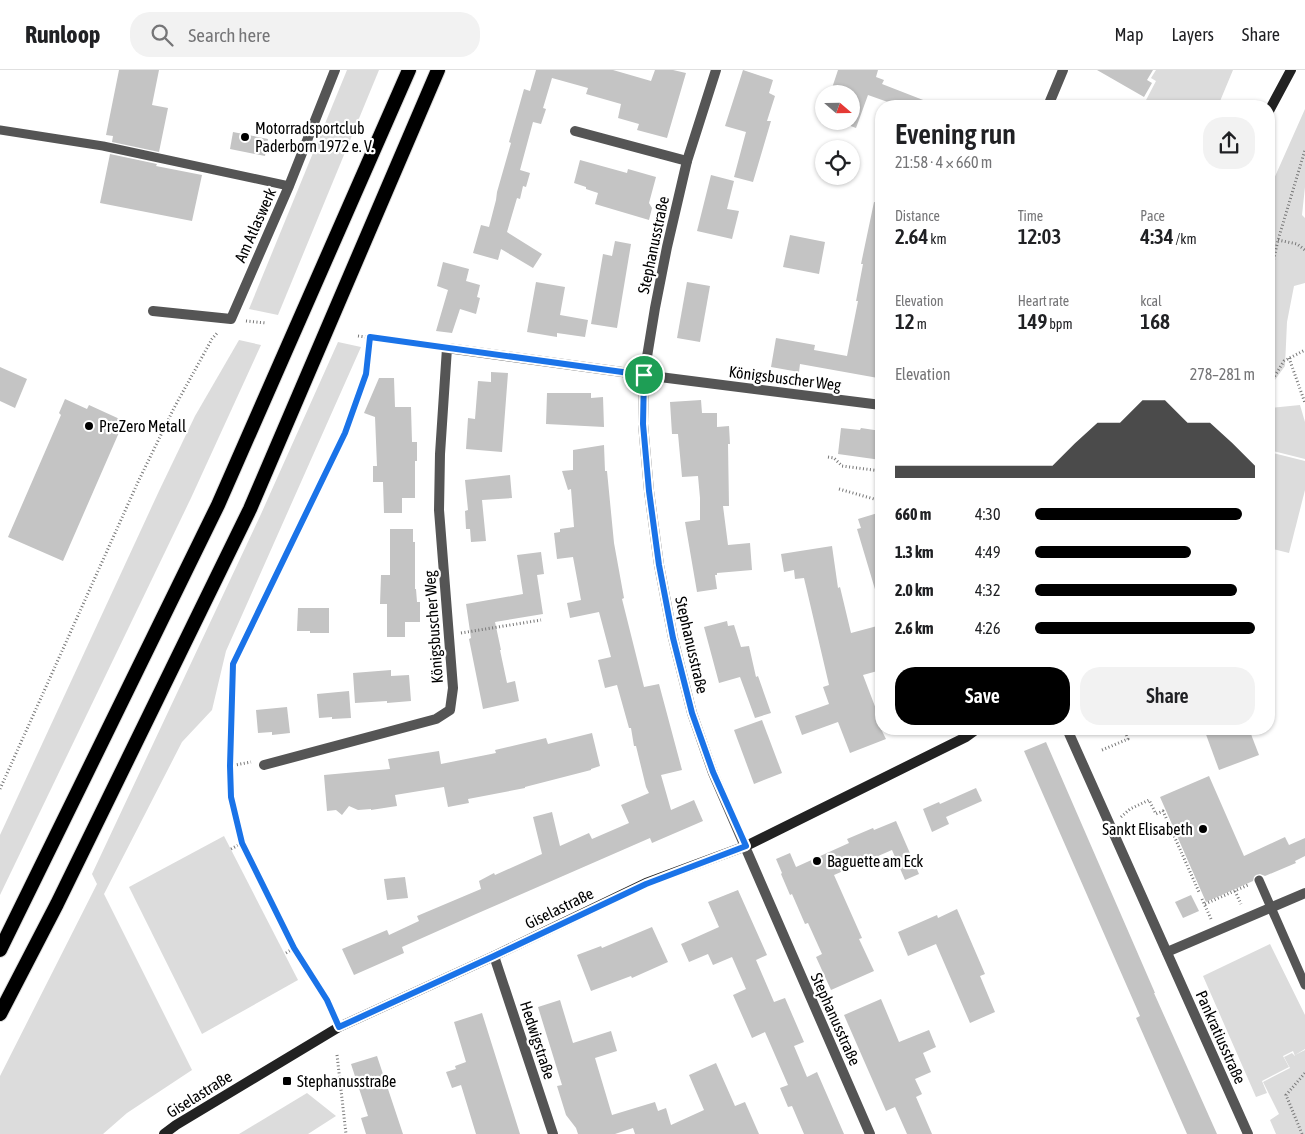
<!DOCTYPE html>
<html lang="en">
<head>
<meta charset="utf-8">
<style>
	:root { --surface:#fff; --page:#f2f2f2; --text:#202124; --muted:#757577; --line:#e0e0e0; --accent:#000 }
	body { margin:0; font-family:"Asap Condensed",sans-serif; background:var(--page); color:var(--text); height:100vh; display:flex; flex-direction:column; font-size:19px; white-space:nowrap }
	* { box-sizing:border-box; margin:0 }
	p { font-size:16px; color:var(--muted) }
	.icon { flex:none; width:28px; height:28px; fill:none; stroke:currentColor; stroke-width:2; stroke-linecap:round; stroke-linejoin:round }
	.map { position:relative; flex:1; overflow:hidden }
	.side { position:absolute; left:875px; top:30px; width:400px; height:635px; display:flex; flex-direction:column; background:var(--surface); border-radius:20px; box-shadow:0 1px 4px #0004 }
	.side>* { flex:none }
	.needle { width:32px; rotate:110deg }
	.tools { position:absolute; left:815px; top:15px; display:grid; gap:10px }
	.tools a { display:grid; place-items:center; width:45px; height:45px; border-radius:50%; background:var(--surface); box-shadow:0 1px 4px #0004; font-size:25px }
	.pin { position:absolute; display:grid; place-items:center; width:42px; height:42px; color:#fff; margin:-21px; border:2px solid #fff; border-radius:50%; box-shadow:0 1px 5px #0007 }
	.round { display:grid; place-items:center; flex:none; width:52px; height:52px; border-radius:20px; background:var(--page) }
	.summary { display:flex; align-items:center; justify-content:space-between; height:85px; padding:0 20px }
	h1 { font-size:28px; font-weight:600; line-height:38px }
	.figures { display:grid; grid-template-columns:repeat(3,1fr); gap:8px; height:85px; padding:5px 20px }
	.figures div { display:grid; align-content:center }
	.figures b { font-size:21px; font-weight:600 }
	.figures small { font-size:14px; font-weight:400 }
	.figures p { font-size:14px }
	.chart { height:140px; padding:10px 20px }
	.chart p { display:flex; justify-content:space-between }
	.chart svg { width:100%; height:90px; margin-top:5px; fill:var(--accent); opacity:.7 }
	.action { display:flex; gap:10px; margin-top:auto; padding:10px 20px }
	.action a { flex:1; height:58px; border-radius:20px; background:var(--accent); color:#fff; font-size:20px; font-weight:600; line-height:58px; text-align:center }
	.action a+a { background:var(--page); color:var(--text) }
	ul { padding:0 20px; list-style:none; font-size:16px }
	li { display:grid; grid-template-columns:80px 60px 1fr; align-items:center; height:38px }
	li i { height:12px; border-radius:6px; background:var(--accent) }
	header { display:flex; align-items:center; gap:30px; box-sizing:border-box; height:70px; padding:0 25px; background:var(--surface); border-bottom:1px solid var(--line) }
	header strong { font-size:24px }
	nav { display:flex; gap:28px; margin-inline-start:auto; font-size:18px }
	.search { width:350px; height:45px; background:var(--page); display:flex; align-items:center; gap:12px; box-sizing:border-box; padding:0 18px; border-radius:20px; color:var(--muted); font-size:19px }
	.map>svg:first-child { display:block }
	.green { fill:#dcdcdc }
	.building { fill:#c4c4c4 }
	.lines { fill:none; stroke-linecap:round; stroke-linejoin:round }
	.trunk-casing { stroke:#dbdbdb; stroke-width:16 }
	.path { stroke:#777; stroke-width:3; stroke-dasharray:1 2.5; stroke-linecap:butt }
	.service { stroke:#555; stroke-width:9 }
	.minor { stroke:#555; stroke-width:10 }
	.secondary { stroke:#222; stroke-width:10 }
	.trunk { stroke:#000; stroke-width:14 }
	.route-casing { stroke:#fff; stroke-width:10 }
	.route { stroke:#1a73e8; stroke-width:6 }
	.poi-dot { fill:#000; stroke:#fff; stroke-width:2 }
	.labels { text-anchor:middle; stroke-width:4.5; stroke-linejoin:round; paint-order:stroke }
	.poi-label { font-size:16px; fill:#000; stroke:#fff; text-anchor:start }
	.street-label { font-size:16px; fill:#000; stroke:#fff }
</style>
</head>
<body>
<header>
<strong>Runloop</strong>
<div class="search"><svg class="icon" aria-label="search" viewBox="0 0 24 24"><circle cx="10" cy="10" r="6"/><path d="M15 15l6 6"/></svg>Search here</div>
<nav><a>Map</a><a>Layers</a><a>Share</a></nav>
</header>
<div class="map">
<svg width="1305" height="1064" viewBox="0 0 1305 1064">
	<rect width="100%" height="100%" fill="#fff"/>
	<g class="green">
		<path d="M347,0H379L278,245L249,239Z"/>
		<path d="M1156,0H1233L1218,36H1151L1144,34L1156,11L1151,8Z"/>
		<path d="M1305,39V117L1302,145L1305,148V213L1294,216L1287,252L1285,296L1269,318V120Z"/>
		<path d="M239,270L261,275L191,428L0,825V765L159,421L195,346Z"/>
		<path d="M338,272L361,277L226,581L212,640L182,672L104,824L192,1000L127,1043L103,1064H0V1006L97,814L92,804L261,444Z"/>
		<path d="M1300,335L1305,352V389L1269,380V338Z"/>
		<path d="M1269,382L1305,391V420L1289,483L1269,478Z"/>
		<path d="M224,766L298,910L202,964L129,817Z"/>
		<path d="M1270,874L1305,945V979L1295,985L1305,980V1064H1276L1270,1050L1279,1044L1263,1012L1290,998L1284,987L1292,983L1295,986L1293,981L1283,986L1289,997L1262,1011L1267,1023L1256,1027L1203,906Z"/>
		<path d="M307,1023L336,1046L308,1064H239Z"/>
	</g>
	<g class="building">
		<path d="M119,0H159L152,35L168,38L159,82L112,72L113,66L106,65Z"/>
		<path d="M536,0H613L651,11L655,0H673L686,3L667,68L637,60L639,54L618,48L621,34L586,24L588,18L552,8L543,38L546,39L541,54L533,52L520,100L530,103L526,117L523,116L520,129L517,128L507,162L542,184L533,198L501,179L498,190L473,183L481,155L489,157L496,130L497,122L511,73L509,72L524,19L530,21Z"/>
		<path d="M743,0L773,10L769,23L775,26L767,51H771L753,112L734,107L746,62L725,56Z"/>
		<path d="M838,0H878L876,7L884,10L882,14L936,35L935,36H899L868,25L856,58L837,51H851V24H830Z"/>
		<path d="M1097,0H1153L1147,10L1152,13L1144,27Z"/>
		<path d="M233,62L268,69L265,86L230,79Z"/>
		<path d="M110,84L157,94L156,96L202,105L192,151L100,133Z"/>
		<path d="M580,90L627,103L628,99L656,107L649,133L652,138L649,150L595,134L598,123L586,119V117L574,113Z"/>
		<path d="M711,105L734,111L727,139L739,141L732,169L697,161Z"/>
		<path d="M874,132L881,133V285L878,308L800,294L799,302L771,297L776,268L815,275L814,280L847,286L858,231H856L863,194H861Z"/>
		<path d="M790,165L825,172L819,204L783,197Z"/>
		<path d="M615,171L631,174L617,258L591,254L603,184L612,186Z"/>
		<path d="M443,192L469,199L466,211L480,215L477,227L480,228L476,244L460,239L452,263L436,261L448,220L437,216Z"/>
		<path d="M536,212L565,217L560,245L588,250L585,267L557,263V267L527,262Z"/>
		<path d="M687,212L710,216L700,272L677,268Z"/>
		<path d="M0,297L27,309L15,338L0,331Z"/>
		<path d="M491,302L508,303L502,382L466,379L468,348L475,349L478,311L491,312Z"/>
		<path d="M379,308H394L395,337H411L412,372H417V391H415V428H402V443H384L383,412H373V396H377L375,347L364,343Z"/>
		<path d="M547,323H591V328L603,327L604,357L546,354Z"/>
		<path d="M65,329L87,339L89,335L124,351L63,491L8,467L61,345L59,343Z"/>
		<path d="M701,330L702,343H717V357L729,356L730,374H728L729,436H723L728,475L750,473L752,500L717,503V505H715L717,519L697,522L685,452L700,450V428L698,406L682,407L678,364H672L670,332Z"/>
		<path d="M841,358L860,360L861,358L881,361V390L838,384Z"/>
		<path d="M604,375L605,401H607L614,473L624,528L622,529L644,617L659,614L682,700L661,705L671,740L694,730L703,751L652,773L650,768L476,844L402,877L404,883L354,905L342,879L387,860L389,865L419,851L417,846L481,819L479,811L494,803L495,805L542,784L533,747L552,742L560,776L589,763L592,769L629,753L621,735L649,723L646,717L636,676H634L631,658H629L617,615L605,618L598,590L611,587L599,542L570,548L567,533L581,530L573,487L557,489L554,463L560,462V459L574,457L571,419L568,420L562,401L573,400V380Z"/>
		<path d="M510,405L512,428L482,430L486,471L471,472L470,459H466L465,441L468,440L465,410Z"/>
		<path d="M881,442V525L877,526L857,459L861,458L858,449Z"/>
		<path d="M390,459H413V472H415V519H416L417,532H420V552H405V567H387V534H380L381,505H390Z"/>
		<path d="M832,476L838,518L840,517L851,563L881,555V600L863,605L876,639L881,636V659L886,669L850,683L838,652L802,665L795,646L829,634L823,617L829,615L804,508L795,509L794,500L784,502L781,484Z"/>
		<path d="M541,482L544,504L537,505L543,544L495,552L501,580H500L507,613L515,611L519,631L483,639L469,569L471,568L466,534L523,524L517,485Z"/>
		<path d="M298,538H329V563H310V561H297Z"/>
		<path d="M727,551L728,556L734,555L741,577L749,576L756,607L758,606L771,643L755,648L740,607L719,613L704,557Z"/>
		<path d="M391,600V606L409,605L411,631L387,633V631L355,633L353,603Z"/>
		<path d="M349,621L351,648L332,649V647L319,648L317,624Z"/>
		<path d="M287,637L290,663L272,665V662L258,663L256,640Z"/>
		<path d="M762,650L782,703L754,714L734,660Z"/>
		<path d="M1204,659H1249L1259,685L1219,700Z"/>
		<path d="M592,663L600,696L591,699V700L525,717V718L468,729L469,733L448,737L444,717L395,725L397,736L371,740V739L358,740L349,736L342,745L336,740L327,741L324,705L390,699L388,689L439,681L441,694L496,683L495,680L546,668L548,674Z"/>
		<path d="M1046,672L1155,923H1154L1217,1064H1187L1136,948L1140,946L1024,681Z"/>
		<path d="M1209,706L1244,786L1285,767L1289,775L1305,768V786L1295,791L1296,793L1265,806L1260,804L1256,805L1254,807L1253,811L1206,832L1160,727Z"/>
		<path d="M976,718L982,731L946,747L949,754L932,762L923,739L939,732L940,734Z"/>
		<path d="M896,751L919,804L905,810L892,780L834,805L862,868L859,869L874,901L831,920L816,887L822,884L808,853L805,854L792,824L790,825L781,804L782,803L776,789L790,783L796,797L849,773L847,769L873,758L874,760Z"/>
		<path d="M405,807L408,828L387,830L384,809Z"/>
		<path d="M738,820L767,885L756,890L774,932L785,928L804,972L794,976L807,1007L817,1002L844,1064H804L792,1036L788,1037L780,1018L788,1015L765,962L752,968L733,925L746,919L732,887L713,895L708,884L689,892L681,874L719,857L708,832Z"/>
		<path d="M1191,825L1199,841L1183,848L1175,832Z"/>
		<path d="M957,839L985,904L980,906L995,942L970,953L936,874L908,886L898,862L937,845L938,848Z"/>
		<path d="M652,857L668,892L632,908L631,906L591,921L577,885L601,876L602,878Z"/>
		<path d="M881,929L899,972L929,960L936,977L923,983L931,1002L915,1009L922,1024L916,1027L932,1064H907L895,1037L886,1041L844,945Z"/>
		<path d="M560,930L573,973L611,961L617,981L595,988L612,1045L655,1032L658,1041L666,1038L671,1055L704,1040L689,1005L716,993L735,1036L745,1032L759,1064H635L633,1058L615,1064H578L576,1058L566,1045L557,1016L562,1015L538,937Z"/>
		<path d="M482,943L493,978L520,1064H476L461,1015L452,1018L446,1002L456,999L455,996L466,992L454,952Z"/>
		<path d="M377,986L403,1064H366L361,1048L368,1046L351,994Z"/>
	</g>
	<g class="lines">
		<g class="trunk-casing">
			<g id="trunk">
				<path d="M0,880L218,435L409,0"/>
				<path d="M0,944L57,834L250,439L438,0"/>
			</g>
		</g>
		<g class="path">
			<path d="M1278,170L1297,174L1305,180"/>
			<path d="M1269,210L1278,170L1305,80"/>
			<path d="M246,251L266,253"/>
			<path d="M358,266L434,276"/>
			<path d="M1289,288L1305,333"/>
			<path d="M1269,315L1284,291L1305,280"/>
			<path d="M880,322L881,314"/>
			<path d="M828,387L834,388L842,396L881,401"/>
			<path d="M839,419L881,431"/>
			<path d="M461,563L541,550"/>
			<path d="M1102,680L1128,669L1124,659"/>
			<path d="M230,696L251,692"/>
			<path d="M0,719L138,412L174,338L212,269L218,262"/>
			<path d="M1121,747L1130,739L1149,730L1156,744L1163,741L1199,822"/>
			<path d="M231,779L242,773"/>
			<path d="M1235,821L1241,834"/>
			<path d="M1202,829L1211,849"/>
			<path d="M1205,834L1248,815"/>
			<path d="M286,883L294,878"/>
			<path d="M334,945L327,930L294,878L242,773L231,727L230,696L233,595L345,363L367,304L370,267"/>
			<path d="M337,985L346,1064"/>
			<path d="M1302,1064L1286,1025L1305,1003"/>
		</g>
		<g class="service">
			<path d="M0,60L103,76L289,116"/>
			<path d="M1259,810L1305,915"/>
		</g>
		<g class="minor">
			<path d="M716,0L687,91L667,177L655,238L644,305L643,354L649,421L659,495L673,568L692,643L713,703L870,1064"/>
			<path d="M1048,36L1063,0"/>
			<path d="M575,61L687,91"/>
			<path d="M153,241L231,249L289,116L335,0"/>
			<path d="M1067,659L1248,1064"/>
			<path d="M264,695L436,649L450,640L453,618L439,440L440,384L447,278L644,305L881,335"/>
			<path d="M1167,882L1305,823"/>
			<path d="M494,886L553,1064"/>
		</g>
		<g class="secondary">
			<path d="M1269,41L1291,0"/>
			<path d="M164,1064L176,1055L339,957L494,886L646,813L746,776L966,667L977,659"/>
		</g>
		<use href="#trunk" class="trunk"/>
	</g>
	<g class="lines">
		<g class="route-casing">
			<path id="route" d="M370,267L644,305L643,354L649,421L659,495L673,568L692,643L713,702L746,776L646,814L494,886L339,957L327,930L294,878L242,773L231,727L230,696L233,594L345,363L366,304Z"/>
		</g>
		<use href="#route" class="route"/>
	</g>
	<g class="poi-dot">
		<circle cx="245" cy="67" r="5"/>
		<circle cx="89" cy="356" r="5"/>
		<circle cx="1203" cy="759" r="5"/>
		<circle cx="817" cy="791" r="5"/>
		<rect x="282" y="1006" width="10" height="10" rx="2.5"/>
	</g>
	<g class="labels">
		<g class="poi-label">
			<text x="255" y="64">Motorradsportclub<tspan x="255" dy="18">Paderborn 1972 e. V.</tspan></text>
			<text x="99" y="362">PreZero Metall</text>
			<text x="1193" y="765" text-anchor="end">Sankt Elisabeth</text>
			<text x="827" y="797">Baguette am Eck</text>
			<text x="297" y="1017">Stephanusstraße</text>
		</g>
		<g class="street-label">
			<text transform="translate(255 155) rotate(-66)" y="6">Am Atlaswerk</text>
			<text transform="translate(653 175) rotate(-78)" y="6">Stephanusstraße</text>
			<text transform="translate(785 308) rotate(7)" y="6">Königsbuscher Weg</text>
			<text transform="translate(433 557) rotate(-94)" y="6">Königsbuscher Weg</text>
			<text transform="translate(692 575) rotate(77)" y="6">Stephanusstraße</text>
			<text transform="translate(559 838) rotate(-26)" y="6">Giselastraße</text>
			<text transform="translate(836 949) rotate(66)" y="6">Stephanusstraße</text>
			<text transform="translate(1221 967) rotate(66)" y="6">Pankratiusstraße</text>
			<text transform="translate(538 970) rotate(72)" y="6">Hedwigstraße</text>
			<text transform="translate(199 1024) rotate(-32)" y="6">Giselastraße</text>
		</g>
	</g>
</svg>
<div class="tools">
<a><svg class="needle" viewBox="-14 -14 28 28"><path d="M0-13l5 13h-10z" fill="#e53935"/><path d="M0 13l5-13h-10z" fill="#757577"/></svg></a>
<a><svg class="icon" aria-label="locate" viewBox="0 0 24 24"><circle cx="12" cy="12" r="6"/><path d="M12 2v4M12 18v4M2 12h4M18 12h4"/></svg></a>
</div>
<div class="pin" style="left:644px;top:305px;background:#1e9e55"><svg class="icon" aria-label="arrive" viewBox="0 0 24 24"><path d="M6 21V4h12l-3 4 3 4H6"/></svg></div>
<section class="side">
<div class="summary"><div><h1>Evening run</h1><p>21:58 · 4 × 660 m</p></div><a class="round"><svg class="icon" aria-label="share" viewBox="0 0 24 24"><path d="M12 15V3M7 8l5-5 5 5M5 13v7h14v-7"/></svg></a></div>
<div class="figures">
<div><p>Distance</p><b>2.64<small> km</small></b></div>
<div><p>Time</p><b>12:03</b></div>
<div><p>Pace</p><b>4:34<small> /km</small></b></div>
</div>
<div class="figures">
<div><p>Elevation</p><b>12<small> m</small></b></div>
<div><p>Heart rate</p><b>149<small> bpm</small></b></div>
<div><p>kcal</p><b>168</b></div>
</div>
<div class="chart"><p><span>Elevation</span>278–281 m</p>
<svg viewBox="0 0 160 44" preserveAspectRatio="none"><path d="M0 44V38L10 38L20 38L30 38L40 38L50 38L60 38L70 38L80 27L90 17L100 17L110 6L120 6L130 17L140 17L150 27L160 38V44z"/></svg>
</div>
<ul>
<li><b>660 m</b>4:30<i style="width:94%"></i></li>
<li><b>1.3 km</b>4:49<i style="width:71%"></i></li>
<li><b>2.0 km</b>4:32<i style="width:92%"></i></li>
<li><b>2.6 km</b>4:26<i style="width:100%"></i></li>
</ul>
<div class="action"><a>Save</a><a>Share</a></div>
</section>
</div>
</body>
</html>
